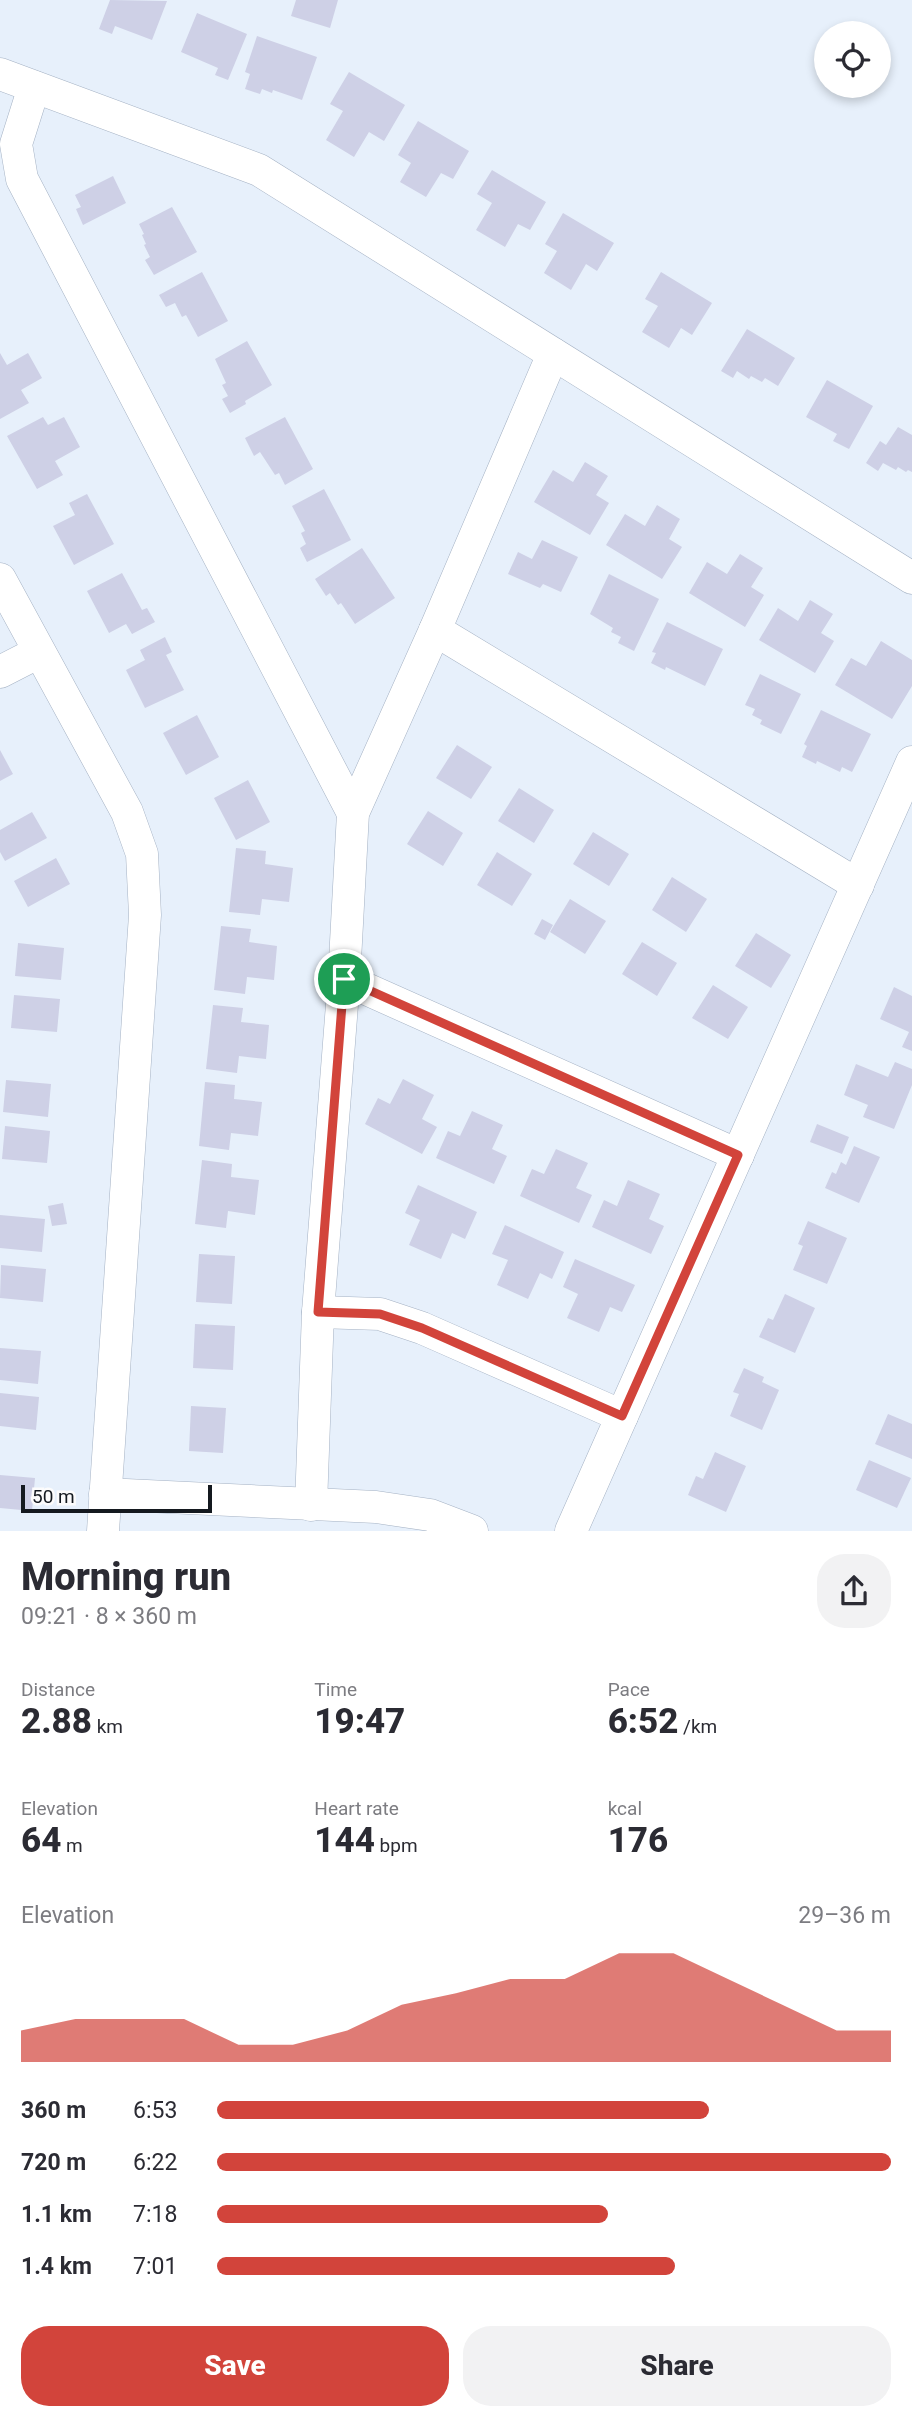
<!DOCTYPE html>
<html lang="en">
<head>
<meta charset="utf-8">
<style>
	:root { --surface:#fff; --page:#f2f2f3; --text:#2b2b33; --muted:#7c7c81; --accent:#d2443b }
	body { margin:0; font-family:Roboto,sans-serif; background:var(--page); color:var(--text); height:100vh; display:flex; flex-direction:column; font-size:26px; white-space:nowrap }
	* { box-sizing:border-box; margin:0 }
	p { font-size:23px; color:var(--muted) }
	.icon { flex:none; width:38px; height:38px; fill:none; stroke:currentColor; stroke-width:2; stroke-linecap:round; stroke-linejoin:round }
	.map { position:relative; height:1531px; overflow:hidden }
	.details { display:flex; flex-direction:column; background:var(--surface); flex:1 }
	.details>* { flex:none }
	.controls { position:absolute; left:814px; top:21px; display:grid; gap:14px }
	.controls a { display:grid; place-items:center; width:77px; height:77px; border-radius:50%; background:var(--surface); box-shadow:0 4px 10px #0003; font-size:35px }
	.scale { position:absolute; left:21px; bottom:18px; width:191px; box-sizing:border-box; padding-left:7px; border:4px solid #14191f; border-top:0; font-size:19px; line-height:24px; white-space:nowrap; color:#14191f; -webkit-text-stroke:5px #fcfcfc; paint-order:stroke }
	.pin { position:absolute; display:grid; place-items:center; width:60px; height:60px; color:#fff; margin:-30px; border:4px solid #fff; border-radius:50%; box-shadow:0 2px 7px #0007 }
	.round { display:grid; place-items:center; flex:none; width:74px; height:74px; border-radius:28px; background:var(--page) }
	.summary { display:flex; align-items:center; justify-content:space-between; height:119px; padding:0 21px }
	h1 { font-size:38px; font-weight:800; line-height:52px }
	.figures { display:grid; grid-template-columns:repeat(3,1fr); gap:10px; height:119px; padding:7px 21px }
	.figures div { display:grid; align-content:center }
	.figures b { font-size:35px; font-weight:800 }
	.figures small { font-size:19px; font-weight:400 }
	.figures p { font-size:19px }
	.chart { height:196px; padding:14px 21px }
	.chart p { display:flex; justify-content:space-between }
	.chart svg { width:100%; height:126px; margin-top:7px; fill:var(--accent); opacity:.7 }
	.button { display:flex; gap:14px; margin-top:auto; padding:14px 21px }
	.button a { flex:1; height:80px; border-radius:28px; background:var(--accent); color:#fff; font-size:28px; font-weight:800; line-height:80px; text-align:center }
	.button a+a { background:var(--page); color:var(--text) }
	ul { padding:0 21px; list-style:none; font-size:23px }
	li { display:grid; grid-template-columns:112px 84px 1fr; align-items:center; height:52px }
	li i { height:18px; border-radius:9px; background:var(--accent) }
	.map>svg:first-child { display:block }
	.building { fill:#ced0e6 }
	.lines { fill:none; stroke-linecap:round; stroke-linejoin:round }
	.minor-casing { stroke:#a5b2c4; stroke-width:33 }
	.minor { stroke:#fff; stroke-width:32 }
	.route-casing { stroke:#fff; stroke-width:14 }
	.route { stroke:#d2443b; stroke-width:9 }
</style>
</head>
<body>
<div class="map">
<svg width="912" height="1531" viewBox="0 0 912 1531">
	<rect width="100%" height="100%" fill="#e7f0fb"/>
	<g class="building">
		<path d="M110,0L167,1L152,40L115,26L112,34L99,29Z"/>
		<path d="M296,0H338L330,28L291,16Z"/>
		<path d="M197,13L247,34L228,80L215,75L218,68L181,52Z"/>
		<path d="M257,36L317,57L302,100L273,90L272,93L262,89L260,94L245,89L250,74L245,72Z"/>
		<path d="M349,72L405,105L384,141L369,132L354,157L326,140L343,111L330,104Z"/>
		<path d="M418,121L469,151L453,179L441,173L426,197L400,182L411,163L398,155Z"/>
		<path d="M492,170L546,202L530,230L518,224L505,247L476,230L492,203L477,194Z"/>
		<path d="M113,176L126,203L83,225L76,209L81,207L75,195Z"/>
		<path d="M172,207L197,252L154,275L145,260L150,257L144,245L146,244L142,235L144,234L139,224Z"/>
		<path d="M563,213L614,243L597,271L586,264L571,290L544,273L557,251L545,244Z"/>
		<path d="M202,272L228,321L198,337L186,315L182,317L175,303L166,307L159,295Z"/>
		<path d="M661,272L712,303L692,335L681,328L669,348L642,332L658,306L645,299Z"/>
		<path d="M747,329L795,358L778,386L765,378L762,382L751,376L749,379L737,371L733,378L721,371Z"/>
		<path d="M247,341L272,385L245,401L246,404L230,413L222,399L228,396L222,385L226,383L215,359Z"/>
		<path d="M0,353L7,365L28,353L42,378L21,390L29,403L0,419Z"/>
		<path d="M827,380L873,406L849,449L833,441L837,434L806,417Z"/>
		<path d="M43,417L48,425L64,417L80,447L55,461L63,475L37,489L7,436Z"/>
		<path d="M285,417L313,469L285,485L279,473L275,475L260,452L254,456L245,438Z"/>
		<path d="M898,427L912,435V472L908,470L906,472L898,467L896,470L883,463L878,471L866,463L880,441L886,445Z"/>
		<path d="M585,462L608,476L596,495L609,503L590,535L534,502L553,470L573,482Z"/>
		<path d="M324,489L351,540L307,562L300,548L306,544L301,533L305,531L292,506Z"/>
		<path d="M87,494L114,544L74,565L53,526L75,515L69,503Z"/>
		<path d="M657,505L680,519L669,539L682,547L662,579L606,545L625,514L645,526Z"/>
		<path d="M542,540L578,557L561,592L543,584L540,588L508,574L518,552L532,559Z"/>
		<path d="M362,548L395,598L355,624L341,603L338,605L330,593L326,596L315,579Z"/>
		<path d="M740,554L763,568L751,587L764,595L745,627L689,593L707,562L727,574Z"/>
		<path d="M122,573L142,610L147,608L155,622L132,634L126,624L109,633L87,591Z"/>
		<path d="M609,574L659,599L634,651L618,643L621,637L611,632L613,628L590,614Z"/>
		<path d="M810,600L833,614L821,633L834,641L815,673L759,640L778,608L798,621Z"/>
		<path d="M667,622L723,649L705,686L666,667L665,670L651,663L656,653L652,652Z"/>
		<path d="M165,637L172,652L166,655L184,690L145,708L126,670L145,660L140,650Z"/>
		<path d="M881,641L912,660V686L892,719L835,685L851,658L866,666Z"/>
		<path d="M760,674L801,694L781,734L760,724L762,720L752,715L755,709L745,705Z"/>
		<path d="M821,710L871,734L852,772L842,767L840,772L817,761L816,764L802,757L807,746L804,744Z"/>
		<path d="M197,715L219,757L186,775L163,733Z"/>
		<path d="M457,745L492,767L471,799L436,778Z"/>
		<path d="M0,750L13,774L0,781Z"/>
		<path d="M248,780L270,822L236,840L214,798Z"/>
		<path d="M519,788L554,810L534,843L498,821Z"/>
		<path d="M428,811L463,833L443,866L407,844Z"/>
		<path d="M32,812L47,838L5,861L0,852V830Z"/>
		<path d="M593,832L629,854L609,886L573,864Z"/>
		<path d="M236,848L266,851L265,864L293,868L289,902L262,899L260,915L229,912Z"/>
		<path d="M497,852L532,874L512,906L477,885Z"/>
		<path d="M56,858L70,884L28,907L14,881Z"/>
		<path d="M672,877L707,899L686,932L652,910Z"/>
		<path d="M570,899L606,921L585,954L550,932Z"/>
		<path d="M542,919L553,925L545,940L534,934Z"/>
		<path d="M221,926L251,929L249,942L277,946L274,980L247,977L245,994L214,990Z"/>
		<path d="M756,933L791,955L771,988L735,966Z"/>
		<path d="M642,942L677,963L657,996L622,974Z"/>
		<path d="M18,943L64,948L61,980L15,976Z"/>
		<path d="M713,985L748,1007L728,1039L692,1018Z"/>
		<path d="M894,987L912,996V1051L902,1047L909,1032L880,1019Z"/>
		<path d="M14,995L60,999L57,1032L11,1028Z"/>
		<path d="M213,1005L243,1008L241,1022L269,1025L266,1059L239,1056L237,1073L206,1069Z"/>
		<path d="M895,1062L912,1069V1085L894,1129L863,1117L868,1105L844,1095L856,1064L888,1077Z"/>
		<path d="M403,1079L434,1095L422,1119L437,1127L422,1154L365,1124L378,1098L390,1104Z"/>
		<path d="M6,1080L51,1084L48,1117L3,1112Z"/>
		<path d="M205,1082L235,1085L234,1099L262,1102L258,1136L231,1133L229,1150L199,1146Z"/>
		<path d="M472,1111L503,1125L492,1149L507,1156L494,1184L436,1158L448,1131L460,1136Z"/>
		<path d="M817,1124L849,1137L842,1154L810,1142Z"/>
		<path d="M5,1126L50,1131L47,1163L2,1159Z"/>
		<path d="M854,1146L880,1157L859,1203L825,1188L832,1172L836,1174L841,1162L846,1165Z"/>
		<path d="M556,1149L588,1163L576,1188L592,1195L579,1223L520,1196L532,1169L544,1174Z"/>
		<path d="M202,1160L232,1164L231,1177L259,1180L255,1215L228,1211L226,1228L195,1224Z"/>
		<path d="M628,1180L660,1194L649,1219L664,1226L651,1254L592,1227L604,1200L617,1206Z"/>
		<path d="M418,1185L477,1212L465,1239L452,1233L441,1259L409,1245L420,1220L405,1213Z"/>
		<path d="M63,1203L67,1224L52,1226L48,1206Z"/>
		<path d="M0,1215L45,1219L42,1252L0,1248Z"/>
		<path d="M808,1221L847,1238L827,1284L793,1270L803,1246L798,1244Z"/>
		<path d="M505,1225L564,1252L552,1279L540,1273L528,1299L497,1285L508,1260L492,1254Z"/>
		<path d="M199,1254L235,1256L232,1304L196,1302Z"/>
		<path d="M575,1259L635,1285L622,1312L610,1307L599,1332L567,1318L578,1294L563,1287Z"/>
		<path d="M1,1265L46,1269L43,1302L0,1298Z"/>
		<path d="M785,1294L815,1308L795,1353L759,1337L768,1318L773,1320Z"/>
		<path d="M195,1324L235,1326L233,1370L193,1368Z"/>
		<path d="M0,1348L41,1351L38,1384L0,1380Z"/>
		<path d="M744,1368L764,1377L762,1382L779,1390L762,1430L730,1416L739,1394L733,1392Z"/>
		<path d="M0,1393L39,1397L36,1430L0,1426Z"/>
		<path d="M191,1406L226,1408L223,1453L189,1451Z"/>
		<path d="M888,1414L912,1424V1459L875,1444Z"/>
		<path d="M715,1452L746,1466L726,1512L688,1495L696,1476L703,1479Z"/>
		<path d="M869,1460L911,1478L897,1508L856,1490Z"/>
		<path d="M0,1475L35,1478L32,1511L0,1508Z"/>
	</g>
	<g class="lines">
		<g class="minor-casing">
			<g id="minor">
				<path d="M0,74L259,170L912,578"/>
				<path d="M34,87L16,144L22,179L353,813"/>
				<path d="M0,579L127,812L142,854L145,915L103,1531"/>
				<path d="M435,630L858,885"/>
				<path d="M0,672L39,652"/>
				<path d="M344,979L738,1155"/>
				<path d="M318,1312L380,1314L422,1328L622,1416"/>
				<path d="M105,1494L376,1507L430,1515L472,1531"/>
				<path d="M311,1505L318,1312L344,979L353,813L435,630L553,354"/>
				<path d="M571,1531L912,762"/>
			</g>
		</g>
		<use href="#minor" class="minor"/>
	</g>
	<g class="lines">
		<g class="route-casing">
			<path id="route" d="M344,979L738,1155L622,1416L422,1328L380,1314L318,1312Z"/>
		</g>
		<use href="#route" class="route"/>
	</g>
</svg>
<div class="controls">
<a><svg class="icon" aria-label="locate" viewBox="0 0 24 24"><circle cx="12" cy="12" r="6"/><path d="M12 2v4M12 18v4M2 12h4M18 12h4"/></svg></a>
</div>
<div class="scale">50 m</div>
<div class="pin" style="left:344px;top:979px;background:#1e9e55"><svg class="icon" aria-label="arrive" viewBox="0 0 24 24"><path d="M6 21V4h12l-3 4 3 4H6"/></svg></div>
</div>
<section class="details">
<div class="summary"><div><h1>Morning run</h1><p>09:21 · 8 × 360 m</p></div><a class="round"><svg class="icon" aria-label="share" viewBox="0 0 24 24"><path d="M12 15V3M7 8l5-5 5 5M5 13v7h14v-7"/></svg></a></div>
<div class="figures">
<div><p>Distance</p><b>2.88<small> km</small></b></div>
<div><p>Time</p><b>19:47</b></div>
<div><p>Pace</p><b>6:52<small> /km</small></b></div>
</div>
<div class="figures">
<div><p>Elevation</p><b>64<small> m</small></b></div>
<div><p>Heart rate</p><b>144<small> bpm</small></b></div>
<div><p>kcal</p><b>176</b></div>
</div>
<div class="chart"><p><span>Elevation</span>29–36 m</p>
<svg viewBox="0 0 160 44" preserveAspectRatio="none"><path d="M0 44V33L10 29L20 29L30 29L40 38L50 38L60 33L70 24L80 20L90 15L100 15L110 6L120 6L130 15L140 24L150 33L160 33V44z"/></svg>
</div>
<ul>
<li><b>360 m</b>6:53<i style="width:73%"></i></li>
<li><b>720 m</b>6:22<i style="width:100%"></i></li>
<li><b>1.1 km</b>7:18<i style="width:58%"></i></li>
<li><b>1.4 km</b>7:01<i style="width:68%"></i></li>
</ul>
<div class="button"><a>Save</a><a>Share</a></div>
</section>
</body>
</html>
